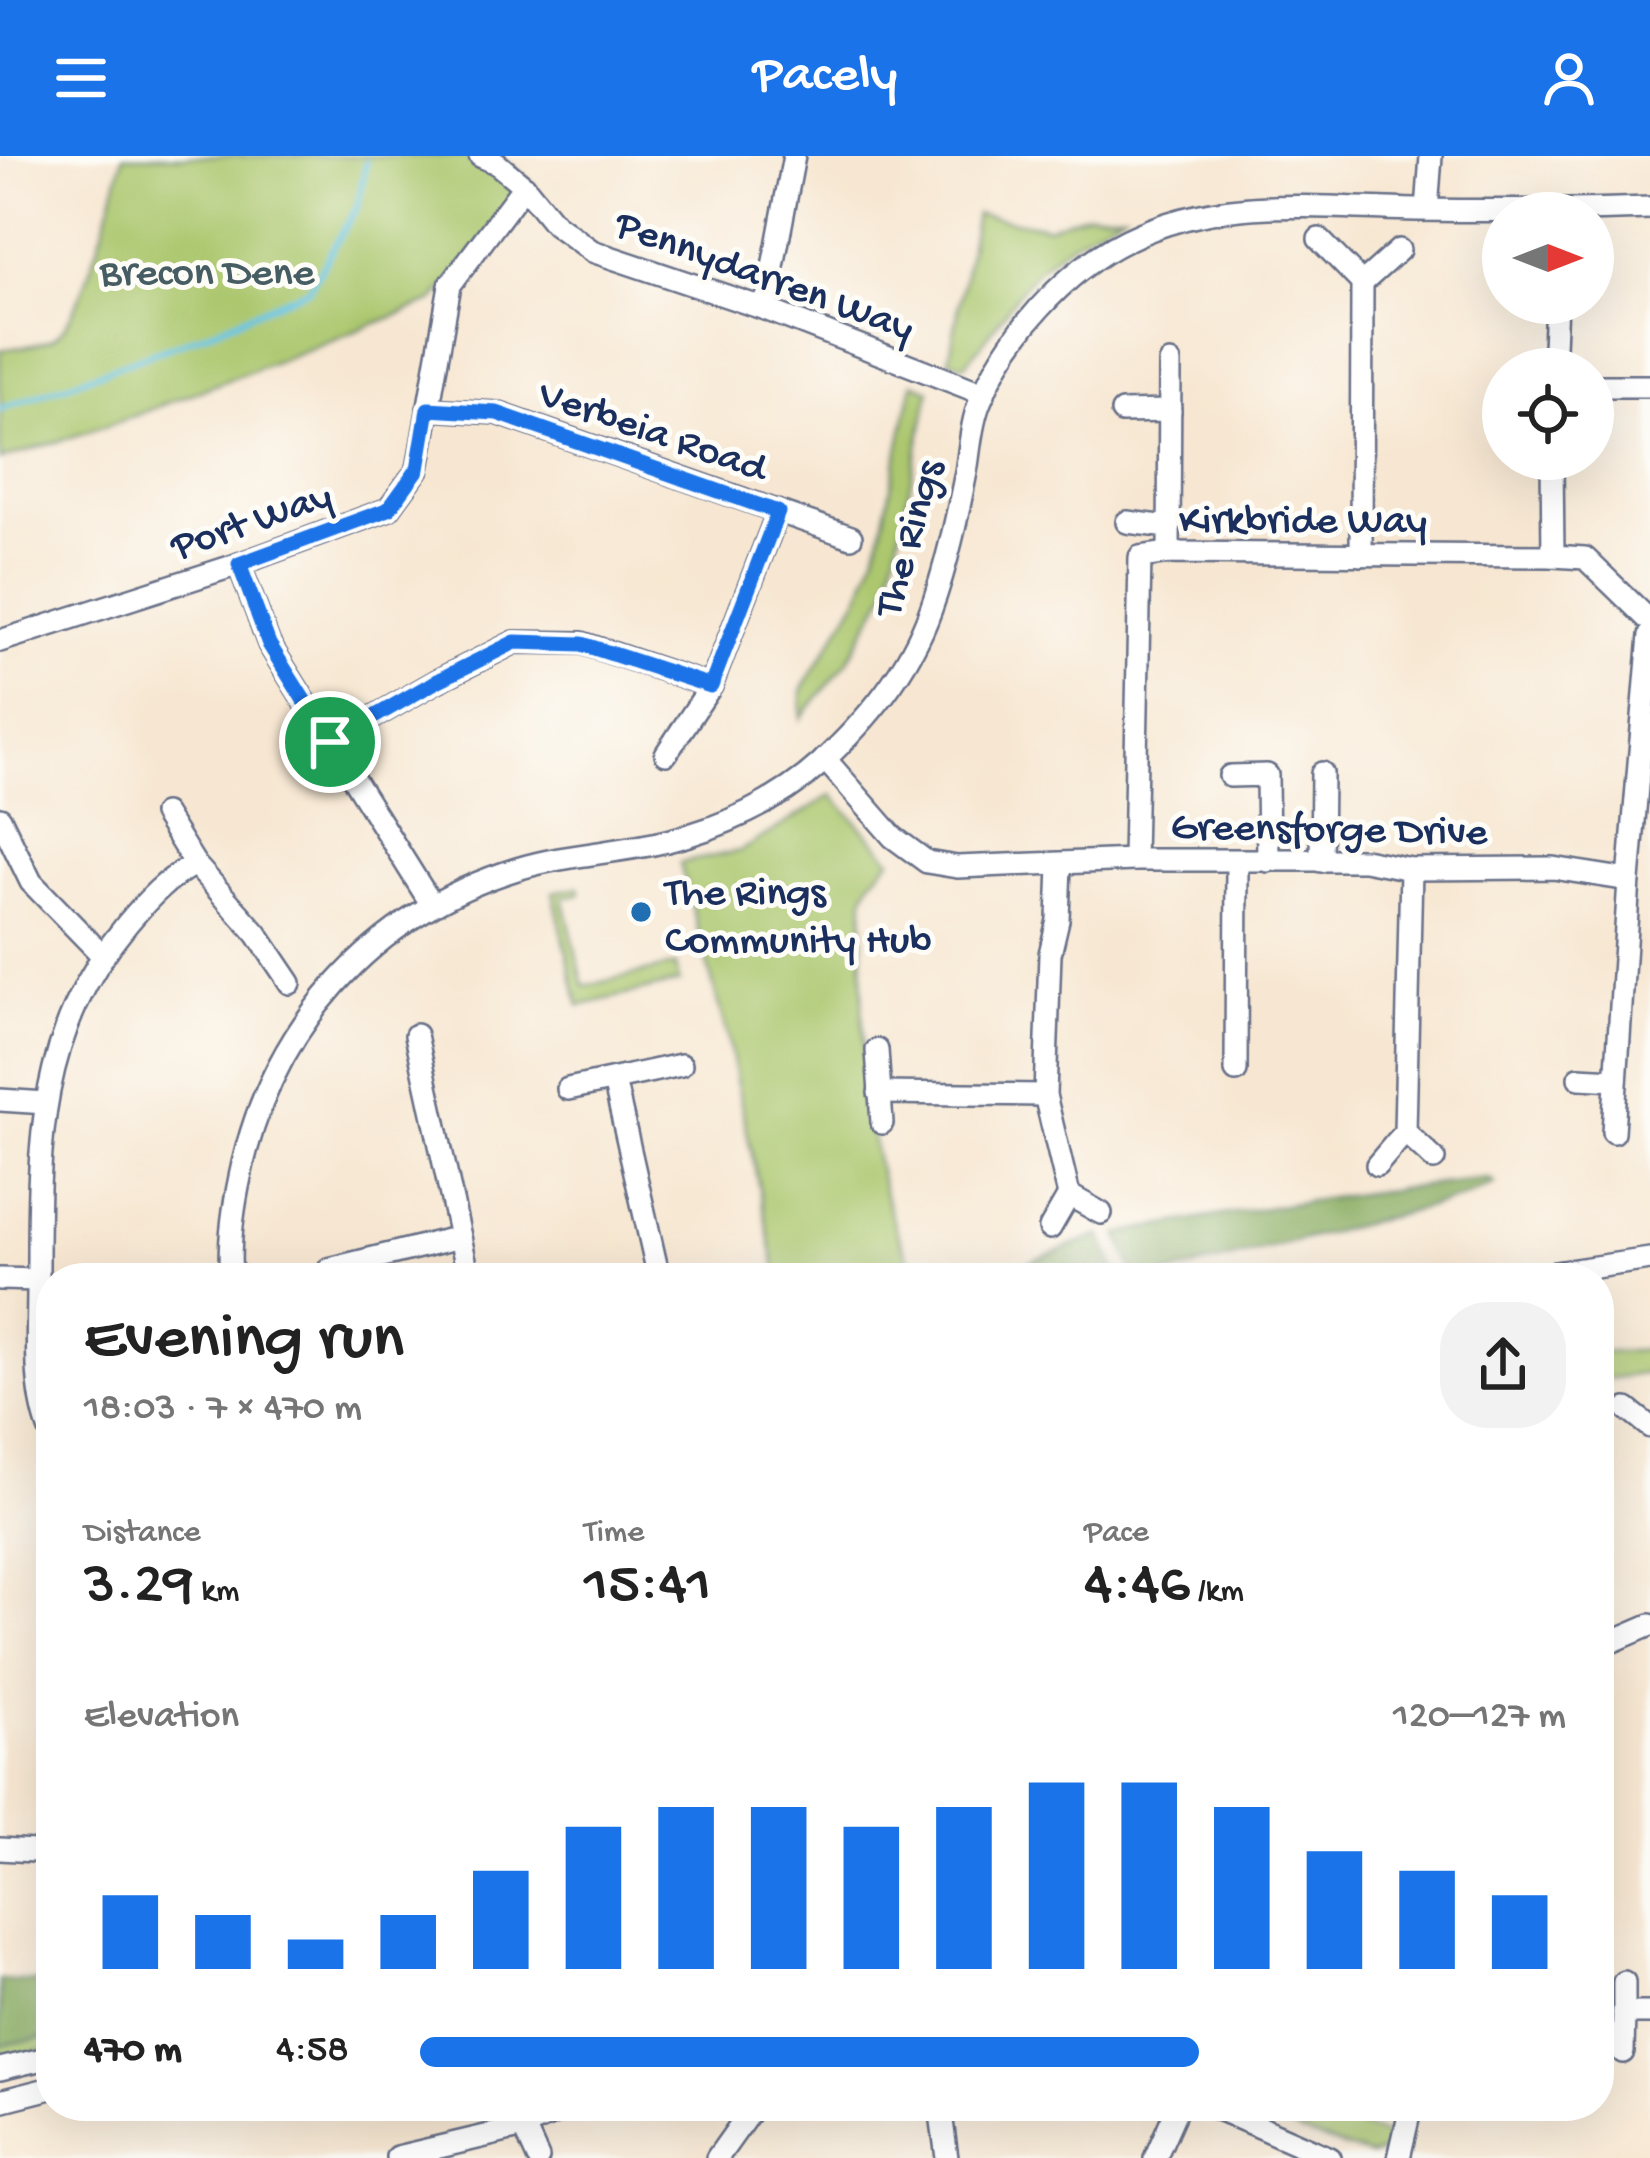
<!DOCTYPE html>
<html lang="en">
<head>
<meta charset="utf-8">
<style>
	:root { --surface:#fff; --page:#f2f2f2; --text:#222; --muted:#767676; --accent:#1a73e8 }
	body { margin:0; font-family:"Gochi Hand",sans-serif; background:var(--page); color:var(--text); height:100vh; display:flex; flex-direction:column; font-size:45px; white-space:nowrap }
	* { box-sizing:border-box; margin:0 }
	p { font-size:39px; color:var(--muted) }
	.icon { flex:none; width:66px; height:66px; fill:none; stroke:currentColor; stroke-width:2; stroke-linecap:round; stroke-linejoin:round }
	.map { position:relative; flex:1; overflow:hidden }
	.details { position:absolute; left:36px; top:1107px; width:1578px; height:858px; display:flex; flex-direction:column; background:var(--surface); border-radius:48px; box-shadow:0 12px 48px #0002 }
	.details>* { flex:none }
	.needle { width:78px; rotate:90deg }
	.controls { position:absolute; left:1482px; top:36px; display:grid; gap:24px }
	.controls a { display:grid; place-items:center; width:132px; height:132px; border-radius:50%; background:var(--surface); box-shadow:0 12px 48px #0002; font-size:60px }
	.pin { position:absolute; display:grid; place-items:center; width:102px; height:102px; color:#fff; margin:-51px; border:6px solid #fff; border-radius:50%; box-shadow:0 3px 12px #0007 }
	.round { display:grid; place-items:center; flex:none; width:126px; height:126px; border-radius:48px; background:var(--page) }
	.overview { display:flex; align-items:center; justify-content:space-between; height:204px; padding:0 48px }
	h1 { font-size:66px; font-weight:600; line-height:90px }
	.metrics { display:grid; grid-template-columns:repeat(3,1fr); gap:18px; height:204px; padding:12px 48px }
	.metrics div { display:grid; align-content:center }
	.metrics b { font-size:60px; font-weight:600 }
	.metrics small { font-size:33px; font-weight:400 }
	.metrics p { font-size:33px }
	.chart { height:336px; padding:24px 48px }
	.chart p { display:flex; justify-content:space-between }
	.chart svg { width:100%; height:216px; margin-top:12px; stroke:var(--accent); stroke-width:6 }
	ul { padding:0 48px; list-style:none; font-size:39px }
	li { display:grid; grid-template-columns:192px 144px 1fr; align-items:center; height:90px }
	li i { height:30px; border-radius:15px; background:var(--accent) }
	header { display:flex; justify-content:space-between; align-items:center; height:156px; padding:0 48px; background:var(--accent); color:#fff; font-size:54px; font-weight:600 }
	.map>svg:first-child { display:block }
	.green { fill:#acc76e; stroke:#647b66; stroke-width:3 }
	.forest { fill:#89ac61; stroke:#526e60; stroke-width:3 }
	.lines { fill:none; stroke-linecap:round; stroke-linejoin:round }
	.stream { stroke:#65c4e3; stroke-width:6 }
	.minor-casing { stroke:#686f87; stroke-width:26 }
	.minor { stroke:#fff; stroke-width:21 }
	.route-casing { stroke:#fff; stroke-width:24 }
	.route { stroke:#1a73e8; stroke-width:15 }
	.poi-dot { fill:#1f6fb2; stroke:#fdfcf7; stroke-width:4.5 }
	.labels { text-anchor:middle; stroke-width:10; stroke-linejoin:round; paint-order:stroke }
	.park-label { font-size:42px; fill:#465d63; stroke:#fdfcf7 }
	.street-label { font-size:42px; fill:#1b2f5e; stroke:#fdfcf7 }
	.poi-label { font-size:42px; fill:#1b2f5e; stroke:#fdfcf7; text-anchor:start }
</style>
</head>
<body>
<header><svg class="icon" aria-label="menu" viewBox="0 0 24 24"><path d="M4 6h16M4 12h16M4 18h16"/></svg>Pacely<svg class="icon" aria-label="person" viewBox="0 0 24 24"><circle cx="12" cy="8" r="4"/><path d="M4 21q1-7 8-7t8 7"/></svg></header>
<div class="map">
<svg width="1650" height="2002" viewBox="0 0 1650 2002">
	<rect width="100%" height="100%" fill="#fdfcf7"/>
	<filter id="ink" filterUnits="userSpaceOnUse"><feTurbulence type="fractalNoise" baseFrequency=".00833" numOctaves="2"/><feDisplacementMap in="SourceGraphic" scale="24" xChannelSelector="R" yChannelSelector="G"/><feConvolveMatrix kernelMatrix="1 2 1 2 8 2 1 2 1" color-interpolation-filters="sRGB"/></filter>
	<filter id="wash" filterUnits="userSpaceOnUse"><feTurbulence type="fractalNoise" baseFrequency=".004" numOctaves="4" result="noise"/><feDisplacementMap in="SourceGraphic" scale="48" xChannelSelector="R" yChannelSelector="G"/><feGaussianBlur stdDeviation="2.7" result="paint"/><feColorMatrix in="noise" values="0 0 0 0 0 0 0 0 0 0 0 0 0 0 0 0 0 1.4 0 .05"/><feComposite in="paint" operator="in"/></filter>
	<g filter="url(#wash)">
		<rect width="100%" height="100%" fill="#f7e7d2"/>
		<g class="green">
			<path d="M123,0H500L535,31L510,52L434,145L118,266L0,304V194C17,191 42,190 56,180C83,159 114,37 123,0Z"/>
			<path d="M1087,57H1123C1093,74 1059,91 1035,117C1009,145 991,181 964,209L949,204L976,58L1048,71Z"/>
			<path d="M913,227L930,234L888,432L847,506L801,562L802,534L861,437L879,388Z"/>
			<path d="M832,639L891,703L871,725L864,741C861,845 858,952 889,1053C896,1077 908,1099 917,1122H778L727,880L680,707L740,695Z"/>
			<path d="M579,731L580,738L563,741L584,830L676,809L679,826L579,850L553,736Z"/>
			<path d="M1650,1194V1217L1599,1224V1197Z"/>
			<path d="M51,1881V1891L0,1904V1889Z"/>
			<path d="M1250,1950H1298L1394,1982L1389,1994L1371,2000L1301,1977Z"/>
		</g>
		<g class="forest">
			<path d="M1488,1023L1495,1028L1463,1042L1155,1122H1136L1118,1078C1241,1054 1364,1035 1488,1023Z"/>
			<path d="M1101,1079L1115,1113L1086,1122H988Z"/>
			<path d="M0,1824L51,1827V1881L0,1889Z"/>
		</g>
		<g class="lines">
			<path class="stream" d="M0,253L202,179L309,133L358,49L366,6"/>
		</g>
	</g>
	<g filter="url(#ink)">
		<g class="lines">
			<g class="minor-casing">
				<g id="minor">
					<path d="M480,0L496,7L524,30L555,68L592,95L765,153L984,238"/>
					<path d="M1427,54L1431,0"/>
					<path d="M1319,83L1362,127L1361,399"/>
					<path d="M1362,127L1399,94"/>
					<path d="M765,153L794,0"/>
					<path d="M1553,213L1556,147"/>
					<path d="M1593,230H1650"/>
					<path d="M428,253L497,257L851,381"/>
					<path d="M1122,256L1170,255"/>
					<path d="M1552,303L1553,400L1585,402L1650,465"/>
					<path d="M1127,366L1169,371"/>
					<path d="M1169,397L1170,207"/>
					<path d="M239,408L269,488L432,749"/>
					<path d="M0,485L239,408L389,353L418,313L450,129L524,30"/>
					<path d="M330,586L437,525L515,486L582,487L711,530"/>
					<path d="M666,598L711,530L778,356"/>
					<path d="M825,603L893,681L927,706L957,711L1134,704H1364L1411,713L1553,712L1629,724L1650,479"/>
					<path d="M1230,620L1267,619L1268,705"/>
					<path d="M164,658L195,708"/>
					<path d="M0,662L31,726L102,799"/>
					<path d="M1134,704L1140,401L1169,397L1553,400"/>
					<path d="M1321,705L1322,617"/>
					<path d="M1060,708L1058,764L1050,798L1045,939L1069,1039"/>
					<path d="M1411,713L1405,976L1434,1003"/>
					<path d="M416,879L469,1122"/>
					<path d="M877,894L882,967"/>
					<path d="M1236,915L1237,705"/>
					<path d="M1579,922L1616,924"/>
					<path d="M614,924L659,1122"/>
					<path d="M568,933L681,909"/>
					<path d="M879,937L1045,939"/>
					<path d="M0,944L46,947"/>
					<path d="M1613,976L1629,724"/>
					<path d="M1377,1009L1405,976"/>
					<path d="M1050,1072L1069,1039L1101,1057"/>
					<path d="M329,1113L460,1081"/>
					<path d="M231,1122C228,1089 233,1054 240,1021C270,873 371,758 517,713C566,698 617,697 667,685C721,672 778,646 820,608C867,564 909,515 931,453C947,409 957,362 966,316C970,293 971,267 980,246C1006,180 1064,115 1127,84C1221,38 1316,52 1416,54C1494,55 1572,55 1650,52"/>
					<path d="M1520,1122L1650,1103"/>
					<path d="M0,1123L38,1124"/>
					<path d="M1627,1253L1650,1271"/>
					<path d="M51,1277C33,1235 38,1177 38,1132C38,994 35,880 127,768C148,743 166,723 195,708L257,778L290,827"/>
					<path d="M1599,1491L1650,1469"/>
					<path d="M0,1693L51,1696"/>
					<path d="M1624,1826V1857H1650"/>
					<path d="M1623,1896L1624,1857"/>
					<path d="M0,1913L51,1901"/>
					<path d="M0,1945L51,1932"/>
					<path d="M940,1950L947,2002"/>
					<path d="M1211,1950L1330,2002"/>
					<path d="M524,1971L538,2002"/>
					<path d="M397,2001L524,1971L571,1950"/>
					<path d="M717,2002L754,1950"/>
					<path d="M1155,2002L1178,1950"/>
					<path d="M1399,2002L1411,1950"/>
				</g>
			</g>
			<use href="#minor" class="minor"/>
		</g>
	</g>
	<g class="lines" filter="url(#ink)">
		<g class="route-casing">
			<path id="route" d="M428,253L497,257L778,356L711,530L582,488L515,486L437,525L330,586L269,488L239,408L389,353L418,313Z"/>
		</g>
		<use href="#route" class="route"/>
	</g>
	<circle class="poi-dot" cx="641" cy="756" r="12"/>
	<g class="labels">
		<g class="park-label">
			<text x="207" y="127">Brecon Dene</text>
		</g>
		<g class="street-label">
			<text transform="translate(766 116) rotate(20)" y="15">Pennydarren Way</text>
			<text transform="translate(654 271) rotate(19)" y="15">Verbeia Road</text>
			<text x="1303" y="375">Kirkbride Way</text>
			<text transform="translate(250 361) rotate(-19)" y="15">Port Way</text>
			<text transform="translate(905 381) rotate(-74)" y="15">The Rings</text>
			<text transform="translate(1329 669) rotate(1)" y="15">Greensforge Drive</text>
		</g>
		<g class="poi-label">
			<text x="665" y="747">The Rings<tspan x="665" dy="48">Community Hub</tspan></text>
		</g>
	</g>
</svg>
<div class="controls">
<a><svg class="needle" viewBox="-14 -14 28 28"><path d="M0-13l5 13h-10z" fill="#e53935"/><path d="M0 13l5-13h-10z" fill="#767676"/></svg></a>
<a><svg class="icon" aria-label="locate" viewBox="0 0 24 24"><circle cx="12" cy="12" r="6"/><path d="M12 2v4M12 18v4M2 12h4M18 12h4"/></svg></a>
</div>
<div class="pin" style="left:330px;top:586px;background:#1e9e55"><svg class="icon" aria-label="arrive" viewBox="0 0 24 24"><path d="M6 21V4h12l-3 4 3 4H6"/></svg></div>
<section class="details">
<div class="overview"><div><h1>Evening run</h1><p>18:03 · 7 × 470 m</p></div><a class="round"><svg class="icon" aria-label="share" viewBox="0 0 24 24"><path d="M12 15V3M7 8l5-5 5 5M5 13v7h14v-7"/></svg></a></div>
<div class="metrics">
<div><p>Distance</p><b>3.29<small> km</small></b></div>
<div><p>Time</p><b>15:41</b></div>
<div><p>Pace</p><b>4:46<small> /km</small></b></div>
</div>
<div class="chart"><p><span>Elevation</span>120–127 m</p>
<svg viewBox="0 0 160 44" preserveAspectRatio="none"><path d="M5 44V29M15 44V33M25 44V38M35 44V33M45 44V24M55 44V15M65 44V11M75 44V11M85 44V15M95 44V11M105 44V6M115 44V6M125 44V11M135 44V20M145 44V24M155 44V29"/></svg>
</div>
<ul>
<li><b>470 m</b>4:58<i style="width:68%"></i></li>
</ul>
</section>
</div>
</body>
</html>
